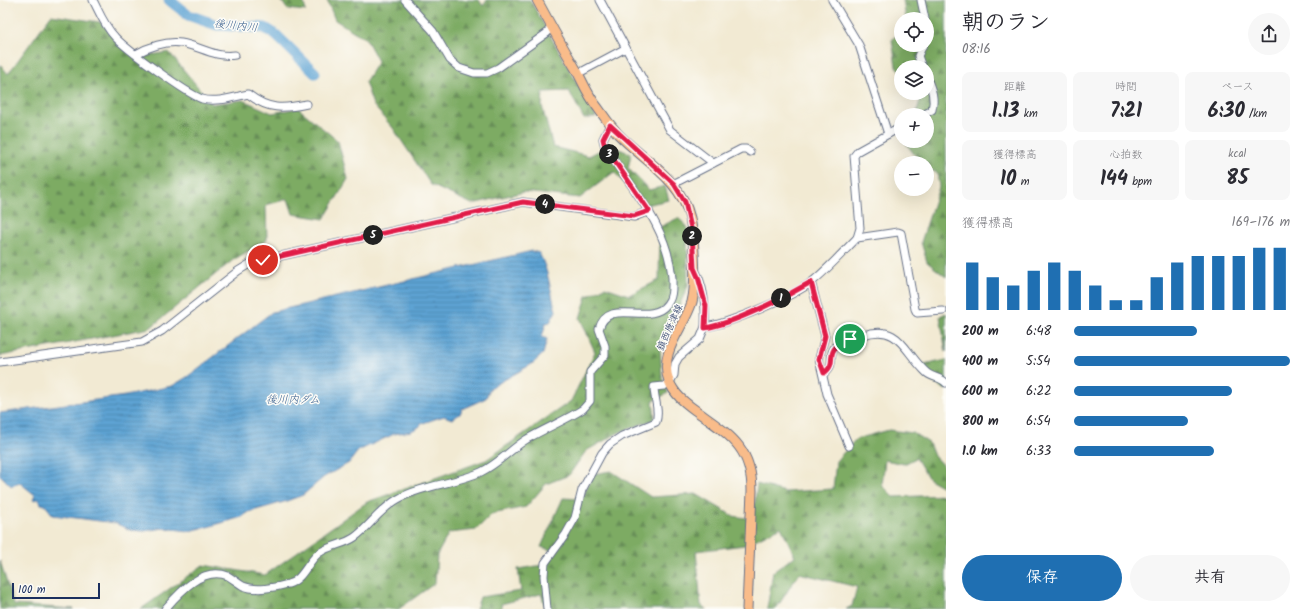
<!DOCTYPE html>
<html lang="ja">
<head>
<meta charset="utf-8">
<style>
	:root { --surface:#fff; --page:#f7f7f7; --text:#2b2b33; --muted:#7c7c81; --accent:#1f6fb2 }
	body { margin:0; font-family:Kalam,"Klee One",sans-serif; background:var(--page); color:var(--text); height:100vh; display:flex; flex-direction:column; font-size:15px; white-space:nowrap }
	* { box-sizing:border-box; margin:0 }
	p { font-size:13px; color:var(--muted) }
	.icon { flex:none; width:22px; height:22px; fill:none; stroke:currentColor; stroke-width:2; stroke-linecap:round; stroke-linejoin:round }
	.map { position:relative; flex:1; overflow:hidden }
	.drawer { display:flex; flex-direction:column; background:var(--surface); width:360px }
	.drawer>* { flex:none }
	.fabs { position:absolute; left:894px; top:12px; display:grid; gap:8px }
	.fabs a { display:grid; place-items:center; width:40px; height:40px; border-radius:50%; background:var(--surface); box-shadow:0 4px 16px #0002; font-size:20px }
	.scale { position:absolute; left:12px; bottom:10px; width:88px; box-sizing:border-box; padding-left:4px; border:2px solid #1b2f5e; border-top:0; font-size:11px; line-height:14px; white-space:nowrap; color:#1b2f5e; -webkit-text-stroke:3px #fdfcf7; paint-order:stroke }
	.pin { position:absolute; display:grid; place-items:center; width:34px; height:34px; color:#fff; margin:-17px; border:2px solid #fff; border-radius:50%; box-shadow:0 1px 4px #0007 }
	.km { position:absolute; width:20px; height:20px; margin:-10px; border-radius:50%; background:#222; color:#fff; font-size:11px; line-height:20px; text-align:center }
	.round { display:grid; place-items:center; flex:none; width:42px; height:42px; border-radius:21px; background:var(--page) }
	.overview { display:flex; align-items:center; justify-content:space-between; height:68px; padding:0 16px }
	h1 { font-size:22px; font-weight:600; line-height:30px }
	.metrics { display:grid; grid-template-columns:repeat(3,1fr); gap:6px; height:68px; padding:4px 16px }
	.metrics div { display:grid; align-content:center; border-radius:8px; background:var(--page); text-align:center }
	.metrics b { font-size:20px; font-weight:600 }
	.metrics small { font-size:11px; font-weight:400 }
	.metrics p { font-size:11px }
	.chart { height:112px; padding:8px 16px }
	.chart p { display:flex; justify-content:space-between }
	.chart svg { width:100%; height:72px; margin-top:4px; stroke:var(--accent); stroke-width:6 }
	.button { display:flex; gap:8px; margin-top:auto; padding:8px 16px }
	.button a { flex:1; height:46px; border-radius:24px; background:var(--accent); color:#fff; font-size:16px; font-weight:600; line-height:46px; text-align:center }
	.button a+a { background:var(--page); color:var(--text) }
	ul { padding:0 16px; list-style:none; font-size:13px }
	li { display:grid; grid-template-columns:64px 48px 1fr; align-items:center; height:30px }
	li i { height:10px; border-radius:5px; background:var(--accent) }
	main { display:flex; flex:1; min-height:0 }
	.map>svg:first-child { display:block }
	.forest { fill:url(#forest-firs); stroke:#4c6d61 }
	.water { fill:url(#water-rules); stroke:#3c6998 }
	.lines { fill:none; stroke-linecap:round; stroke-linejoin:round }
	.river { stroke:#5da3d3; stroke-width:11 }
	.minor-casing { stroke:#667087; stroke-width:9 }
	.major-casing { stroke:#667087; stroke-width:11 }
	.minor { stroke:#fff; stroke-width:7 }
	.major { stroke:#f9bc8a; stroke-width:9 }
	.route-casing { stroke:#fff; stroke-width:8 }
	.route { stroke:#e11d48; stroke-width:5 }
	.labels { text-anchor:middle; stroke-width:3; stroke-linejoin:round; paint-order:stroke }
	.street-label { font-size:10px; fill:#1b2f5e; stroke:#fdfcf7 }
	.water-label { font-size:11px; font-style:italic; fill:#355d8d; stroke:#fdfcf7 }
</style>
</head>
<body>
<main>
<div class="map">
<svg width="946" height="609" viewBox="0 0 946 609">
	<defs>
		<pattern id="forest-firs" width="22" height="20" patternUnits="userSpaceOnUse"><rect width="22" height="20" fill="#7dab64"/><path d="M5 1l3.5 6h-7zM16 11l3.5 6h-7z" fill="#668c56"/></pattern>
		<pattern id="water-rules" width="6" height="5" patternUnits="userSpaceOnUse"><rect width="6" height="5" fill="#5da3d3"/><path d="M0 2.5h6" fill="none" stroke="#4c85ae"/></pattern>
	</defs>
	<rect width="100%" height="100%" fill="#fdfcf7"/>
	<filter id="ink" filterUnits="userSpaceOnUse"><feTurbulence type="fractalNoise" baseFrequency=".025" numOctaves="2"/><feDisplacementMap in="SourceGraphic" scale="8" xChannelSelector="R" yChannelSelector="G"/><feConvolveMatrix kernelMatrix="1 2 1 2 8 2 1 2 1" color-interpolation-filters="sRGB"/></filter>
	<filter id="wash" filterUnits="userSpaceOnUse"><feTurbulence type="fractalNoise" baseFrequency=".012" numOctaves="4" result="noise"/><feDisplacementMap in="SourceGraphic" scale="16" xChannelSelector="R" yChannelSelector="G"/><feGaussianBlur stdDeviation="0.9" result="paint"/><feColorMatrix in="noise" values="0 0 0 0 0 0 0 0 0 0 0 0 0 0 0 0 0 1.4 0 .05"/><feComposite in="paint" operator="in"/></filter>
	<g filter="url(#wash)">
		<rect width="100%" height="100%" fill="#f2ead3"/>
		<g class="forest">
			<path d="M281,0H303L306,11L287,9Z"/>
			<path d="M327,0H479L483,6L487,0H530L596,117L584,119L569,91L543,92L542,106L553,147L589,156L610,145L631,154L628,168L649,190L665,186L669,200L645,205L614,172L580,198L524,192L472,204L431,185L393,128L373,105L365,82L378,61L366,39L335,20Z"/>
			<path d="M903,0H946V277L927,262L921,242L939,187L937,173L927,168V163H921L904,141H927V115H916L920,100L916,93H927V67H901V73L896,66L892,40L901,30V45H927V19H906Z"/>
			<path d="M51,15L100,22L138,57L169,52L212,104L243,100L272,113L298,108L338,141L348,179L324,219L293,214L288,199L266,205L267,240L233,260L150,328L0,356V64L8,74Z"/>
			<path d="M678,218L687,226L688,286L660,349L662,377L668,393L653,401L655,419L618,433L586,451L569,475L546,484L526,507L492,514L476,530L449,533L437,555L435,583L399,609H141L203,565L265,575L367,502L486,460L571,401L595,352L580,318L587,296L605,287L629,295L659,280L660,227Z"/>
			<path d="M946,313V352L940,316Z"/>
			<path d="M946,360V390L921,375L924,365Z"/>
			<path d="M889,430L913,433L929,443L934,456L946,469L945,488L929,479L916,458L904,464L885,460L882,485L894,497L946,495V609H846L852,606L857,587L799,573L776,609H767L773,572L795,556L781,527L745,545L696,551L701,605L706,609H546L541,594L501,604L502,609H476L480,597L521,591L518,569L549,564L554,551L541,547L563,498L582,499L593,474L611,471L651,497L696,494L733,516L753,519L757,484L785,492L833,489L836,461L856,439Z"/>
			<path d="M0,561L14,605L74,609H0Z"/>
		</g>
		<path class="water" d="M532,251L539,253C549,271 550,291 556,311L550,322L546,323L542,337L547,339L543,354L532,364L490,388L486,398L462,409L460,414L452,419L444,416L423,423L419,427L411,431L394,434L358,451L349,463L324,477L303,495L284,502L249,512L242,517L211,526L189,531L164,528L144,531L130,530L115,523L53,515L45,505L41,504L39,499L33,500L35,495L20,483L11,486L0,475V413L125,396L172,386L187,377L272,312Z"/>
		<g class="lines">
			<path class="river" d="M169,0L188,15L217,25L265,28L276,35L315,73"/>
		</g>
	</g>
	<g filter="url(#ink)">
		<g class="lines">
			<g class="minor-casing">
				<g id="minor">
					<path d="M93,0C99,12 105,27 115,37C127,50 186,93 202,99C217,103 233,97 248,94C268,110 283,109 307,104"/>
					<path d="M405,0L433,31L450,60L459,68L474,73H487L498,68L547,33L551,26"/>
					<path d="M600,0L670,130L713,163"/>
					<path d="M832,0L859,45L888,134"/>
					<path d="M921,0L925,19"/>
					<path d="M927,29V36"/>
					<path d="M136,54C148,47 166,41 181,43C199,46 215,58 235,55"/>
					<path d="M922,67L918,56L923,45"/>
					<path d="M581,72L626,48"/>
					<path d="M923,115L932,110C935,98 932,90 927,78"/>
					<path d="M673,184L741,149H746L750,152"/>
					<path d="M857,238L898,232L901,233L915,309L917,313L943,311"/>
					<path d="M695,270C705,288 706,308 705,327"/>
					<path d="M811,282L825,336L819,359L827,394L849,446"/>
					<path d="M0,362L142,342L162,331L238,271L251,263L263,260L523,202L634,217L649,211"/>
					<path d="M824,373C837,364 827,355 835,347C843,341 854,337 863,335C901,323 904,353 927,373C933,378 941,377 946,383"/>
					<path d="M165,609C179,593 202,566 228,576C233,579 238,583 243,586C255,591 275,588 288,584C303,580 307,562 319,553C330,545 344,545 355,537C370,526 380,509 398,499C423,485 454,484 481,472C498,464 511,449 527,439C546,428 566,420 583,409L590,401V372L605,355V346L599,329C608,296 650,327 667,304C673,297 672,287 672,278C668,226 632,189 605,147L603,139L610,125"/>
					<path d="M547,609L544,576L545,563L566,534L575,518L582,490L602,453L610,444L622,436L656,422C660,411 654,398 654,387L664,386L670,382L674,375L675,364L679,357L700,339L705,327C729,324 794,296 813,281C829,268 843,252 857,238L860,228L854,156L858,151L901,127"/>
				</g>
			</g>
			<g class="major-casing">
				<path id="major" d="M537,0C550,24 563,48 577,71C583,83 589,97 598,108C604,117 611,126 618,134C644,161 681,179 690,218C694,237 697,283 692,302C684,328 658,352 669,381C674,394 684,402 695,410C728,434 752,446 752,491L747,609"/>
			</g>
			<use href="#minor" class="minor"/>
			<use href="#major" class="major"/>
		</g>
	</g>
	<g class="lines" filter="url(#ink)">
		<g class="route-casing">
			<path id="route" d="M263,260L523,202L634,216L649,211L605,147L603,139L610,125L674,184L685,202L692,232L694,268L698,277L706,306L705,328C735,323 784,298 811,282L825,336L819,359L824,373C837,364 827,355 836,347C839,344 846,341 850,339"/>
		</g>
		<use href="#route" class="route"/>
	</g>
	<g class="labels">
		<g class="street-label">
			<text transform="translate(669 327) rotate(-66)" y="4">鎮西唐津線</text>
		</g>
		<g class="water-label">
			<text transform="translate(236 25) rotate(6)" y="4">後川内川</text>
			<text x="293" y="403">後川内ダム</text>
		</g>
	</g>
</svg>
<div class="fabs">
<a><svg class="icon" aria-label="locate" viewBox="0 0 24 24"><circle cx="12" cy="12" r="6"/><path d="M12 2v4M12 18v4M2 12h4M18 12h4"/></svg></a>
<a><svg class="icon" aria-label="layers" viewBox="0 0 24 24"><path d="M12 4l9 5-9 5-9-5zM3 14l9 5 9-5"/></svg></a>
<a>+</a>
<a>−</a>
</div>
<div class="scale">100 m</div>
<div class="pin" style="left:850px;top:339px;background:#1e9e55"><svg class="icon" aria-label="arrive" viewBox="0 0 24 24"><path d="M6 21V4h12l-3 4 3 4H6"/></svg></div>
<div class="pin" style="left:263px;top:260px;background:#d93025"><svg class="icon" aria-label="check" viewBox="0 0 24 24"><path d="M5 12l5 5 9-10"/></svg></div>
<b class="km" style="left:781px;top:298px">1</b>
<b class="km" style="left:692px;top:236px">2</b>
<b class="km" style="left:609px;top:154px">3</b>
<b class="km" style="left:545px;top:204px">4</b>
<b class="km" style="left:373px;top:235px">5</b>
</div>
<section class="drawer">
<div class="overview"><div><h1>朝のラン</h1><p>08:16</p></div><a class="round"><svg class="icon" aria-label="share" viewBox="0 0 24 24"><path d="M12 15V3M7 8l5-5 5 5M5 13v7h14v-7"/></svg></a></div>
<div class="metrics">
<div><p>距離</p><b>1.13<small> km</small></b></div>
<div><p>時間</p><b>7:21</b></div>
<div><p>ペース</p><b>6:30<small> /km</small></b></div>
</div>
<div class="metrics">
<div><p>獲得標高</p><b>10<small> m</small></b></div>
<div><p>心拍数</p><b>144<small> bpm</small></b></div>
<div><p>kcal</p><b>85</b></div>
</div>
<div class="chart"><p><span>獲得標高</span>169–176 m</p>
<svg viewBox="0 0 160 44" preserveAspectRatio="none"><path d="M5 44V15M15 44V24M25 44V29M35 44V20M45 44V15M55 44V20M65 44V29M75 44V38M85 44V38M95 44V24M105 44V15M115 44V11M125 44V11M135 44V11M145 44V6M155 44V6"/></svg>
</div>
<ul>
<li><b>200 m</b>6:48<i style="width:57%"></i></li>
<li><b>400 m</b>5:54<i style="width:100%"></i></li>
<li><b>600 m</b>6:22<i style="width:73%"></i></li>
<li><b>800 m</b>6:54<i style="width:53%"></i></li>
<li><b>1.0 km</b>6:33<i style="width:65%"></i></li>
</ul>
<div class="button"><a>保存</a><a>共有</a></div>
</section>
</main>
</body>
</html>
